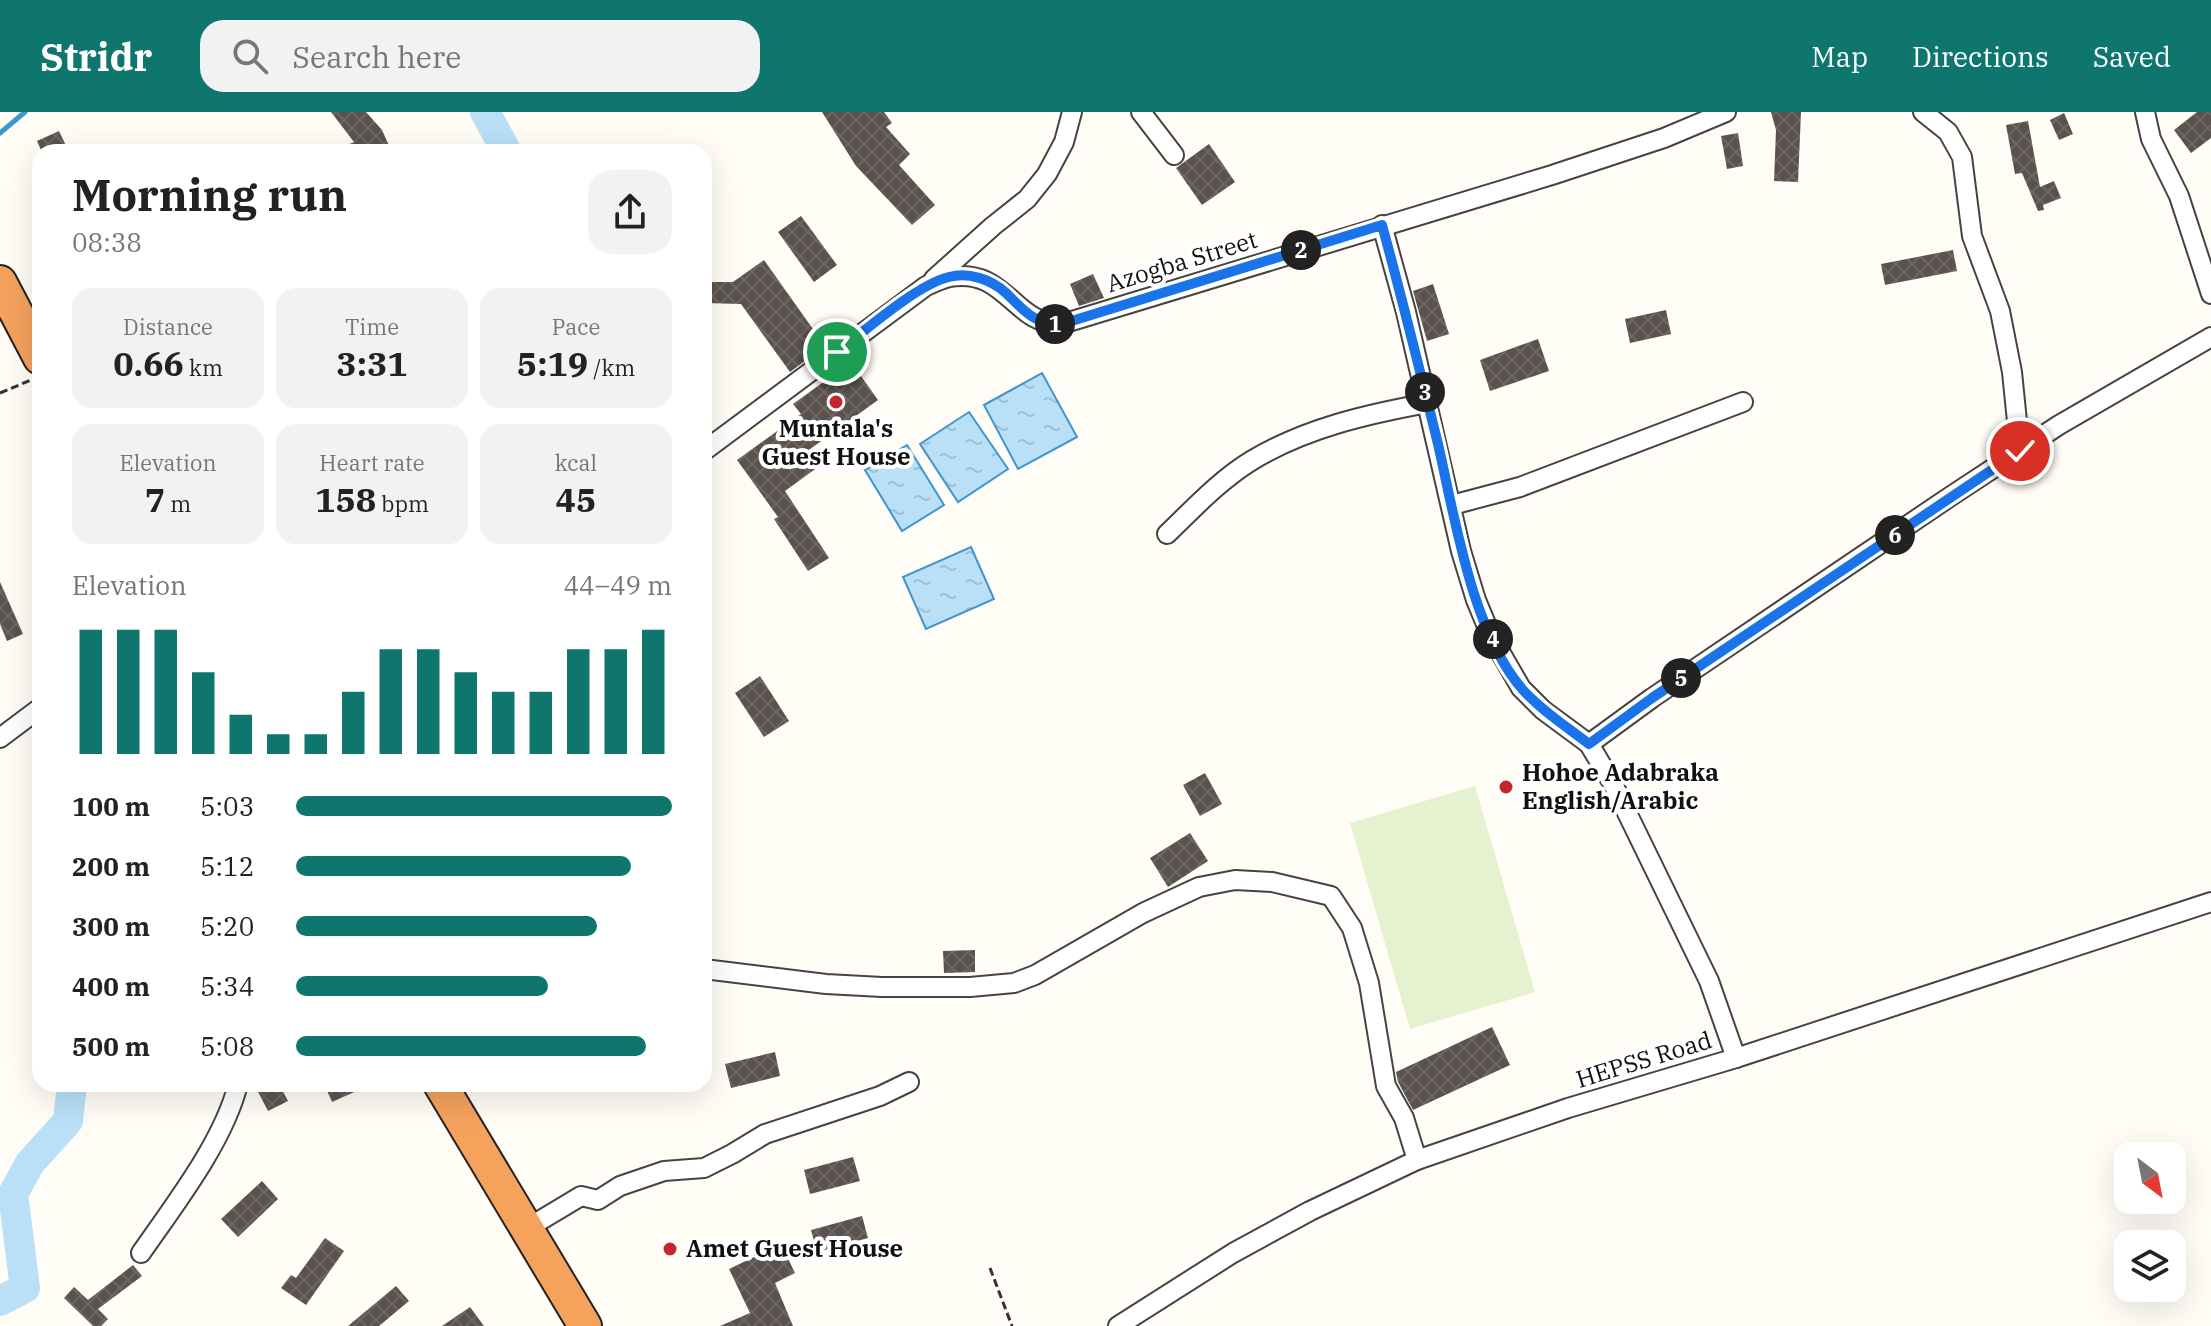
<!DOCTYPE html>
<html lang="en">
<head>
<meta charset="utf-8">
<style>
	:root { --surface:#fff; --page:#f2f2f2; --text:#222; --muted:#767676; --accent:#0f766e }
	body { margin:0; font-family:"IBM Plex Serif",serif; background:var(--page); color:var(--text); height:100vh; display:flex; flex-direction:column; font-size:30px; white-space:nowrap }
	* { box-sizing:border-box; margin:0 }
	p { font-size:26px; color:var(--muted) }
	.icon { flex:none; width:44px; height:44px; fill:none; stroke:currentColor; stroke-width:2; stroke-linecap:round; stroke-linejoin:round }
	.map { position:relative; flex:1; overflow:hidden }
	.panel { position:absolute; left:32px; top:32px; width:680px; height:948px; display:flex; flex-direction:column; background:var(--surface); border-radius:24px; box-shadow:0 8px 32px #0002 }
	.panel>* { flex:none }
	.needle { width:52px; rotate:148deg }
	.buttons { position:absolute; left:2114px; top:1030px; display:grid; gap:16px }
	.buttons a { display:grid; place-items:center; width:72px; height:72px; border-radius:16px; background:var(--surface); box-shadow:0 8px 32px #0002; font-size:40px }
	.pin { position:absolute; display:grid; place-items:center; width:68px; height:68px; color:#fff; margin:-34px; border:4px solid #fff; border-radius:50%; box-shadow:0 2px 8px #0007 }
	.km { position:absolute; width:40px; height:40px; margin:-20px; border-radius:50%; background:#222; color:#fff; font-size:22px; line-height:40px; text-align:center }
	.round { display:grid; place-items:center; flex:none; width:84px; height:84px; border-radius:24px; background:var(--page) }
	.head { display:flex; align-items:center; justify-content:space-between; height:136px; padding:0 40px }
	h1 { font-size:44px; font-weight:800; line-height:60px }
	.metrics { display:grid; grid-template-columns:repeat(3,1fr); gap:12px; height:136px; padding:8px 40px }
	.metrics div { display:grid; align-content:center; border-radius:20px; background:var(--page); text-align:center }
	.metrics b { font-size:34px; font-weight:800 }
	.metrics small { font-size:22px; font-weight:400 }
	.metrics p { font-size:22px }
	.chart { height:224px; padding:16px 40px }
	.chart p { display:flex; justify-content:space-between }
	.chart svg { width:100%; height:144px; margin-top:8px; stroke:var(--accent); stroke-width:6 }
	ul { padding:0 40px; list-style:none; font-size:26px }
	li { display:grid; grid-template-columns:128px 96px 1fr; align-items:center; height:60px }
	li i { height:20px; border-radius:10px; background:var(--accent) }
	header { display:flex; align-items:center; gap:48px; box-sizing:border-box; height:112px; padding:0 40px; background:var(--accent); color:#fff }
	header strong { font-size:38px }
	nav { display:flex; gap:44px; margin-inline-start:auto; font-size:28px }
	.search { width:560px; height:72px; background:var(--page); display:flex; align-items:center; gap:20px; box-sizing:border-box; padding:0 28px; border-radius:24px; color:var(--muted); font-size:30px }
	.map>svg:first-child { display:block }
	.pitch { fill:#e6f2cf }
	.water { fill:url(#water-ripples); stroke:#3f96cf; stroke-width:2 }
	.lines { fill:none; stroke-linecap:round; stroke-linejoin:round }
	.stream { stroke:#3f96cf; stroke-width:5 }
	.river { stroke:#b9e0f7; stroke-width:30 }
	.building { fill:url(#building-cross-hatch) }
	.street-casing { stroke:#444; stroke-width:22 }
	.highway-casing { stroke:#222; stroke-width:36 }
	.path { stroke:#333; stroke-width:3; stroke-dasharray:8 4; stroke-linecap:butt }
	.street { stroke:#fff; stroke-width:18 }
	.highway { stroke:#f5a25d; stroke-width:32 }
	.route-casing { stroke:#fff; stroke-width:16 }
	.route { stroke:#1a73e8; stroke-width:10 }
	.poi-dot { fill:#c4262e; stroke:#fff; stroke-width:3 }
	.labels { text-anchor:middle; stroke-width:8; stroke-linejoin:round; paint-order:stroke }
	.street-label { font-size:24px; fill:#111; stroke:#fff }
	.poi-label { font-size:24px; font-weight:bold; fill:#111; stroke:#fff; text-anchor:start }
</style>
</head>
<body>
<header>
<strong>Stridr</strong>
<div class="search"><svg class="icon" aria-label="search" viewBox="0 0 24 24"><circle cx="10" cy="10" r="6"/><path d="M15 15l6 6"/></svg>Search here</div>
<nav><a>Map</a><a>Directions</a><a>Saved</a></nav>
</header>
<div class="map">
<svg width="2211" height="1214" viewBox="0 0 2211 1214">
	<defs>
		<pattern id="water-ripples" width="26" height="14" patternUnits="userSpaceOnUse" patternTransform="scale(2)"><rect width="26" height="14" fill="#b9e0f7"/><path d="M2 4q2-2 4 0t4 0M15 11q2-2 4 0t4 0" fill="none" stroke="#9ebfd3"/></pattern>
		<pattern id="building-cross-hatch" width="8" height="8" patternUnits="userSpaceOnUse" patternTransform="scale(2)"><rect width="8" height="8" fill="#5a524d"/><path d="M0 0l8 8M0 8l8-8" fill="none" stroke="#6d6662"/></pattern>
	</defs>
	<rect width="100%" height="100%" fill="#fffdf5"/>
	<path class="pitch" d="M1475,674L1535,880L1410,917L1350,711Z"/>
	<g class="water">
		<path d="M1042,261L1077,325L1018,357L984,293Z"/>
		<path d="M969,300L1008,357L958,390L920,332Z"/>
		<path d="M907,333L944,393L902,419L865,358Z"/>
		<path d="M971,435L994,487L926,517L903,465Z"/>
	</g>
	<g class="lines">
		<path class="stream" d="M0,21L25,0"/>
		<g class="river">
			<path d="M485,0L507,40"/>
			<path d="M0,1189L25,1176L13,1082L30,1051L68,1009L72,972"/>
		</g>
	</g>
	<g class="building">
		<path d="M331,0H366L382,18L392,40H331L354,30Z"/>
		<path d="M822,0H884L892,11L886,15L910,42L899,53L935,93L912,113L856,54Z"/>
		<path d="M1771,0H1801L1798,70L1774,69L1776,18Z"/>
		<path d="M2197,0H2211V26L2191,41L2174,18Z"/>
		<path d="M2064,1L2073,22L2059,28L2050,8Z"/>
		<path d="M2028,9L2040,75L2054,69L2061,86L2043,93L2044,98L2038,99L2022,61L2015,62L2006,13Z"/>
		<path d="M59,19L69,40H42L37,29Z"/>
		<path d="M1738,21L1743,54L1727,57L1721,24Z"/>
		<path d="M1209,32L1235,70L1202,93L1176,56Z"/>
		<path d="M801,104L837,153L814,170L778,120Z"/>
		<path d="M1953,138L1957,159L1885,173L1881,152Z"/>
		<path d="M764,148L825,234L790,260L741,192L704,191V170H733Z"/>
		<path d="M1093,162L1104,186L1079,194L1070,172Z"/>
		<path d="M1433,172L1449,222L1427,229L1413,179Z"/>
		<path d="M1666,198L1671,222L1630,231L1625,207Z"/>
		<path d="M1538,227L1549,259L1490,279L1480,248Z"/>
		<path d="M851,250L878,288L806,340L818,355L785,379L829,446L808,459L774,407L778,405L737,348L801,302L793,292Z"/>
		<path d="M0,470L23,522L7,529L0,512Z"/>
		<path d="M760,564L789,609L764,625L735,581Z"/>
		<path d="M1205,661L1222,692L1200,704L1183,673Z"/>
		<path d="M1190,721L1208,749L1168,775L1150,746Z"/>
		<path d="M975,838V860L944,861L943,839Z"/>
		<path d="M1492,915L1510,953L1413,998L1398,970L1396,960Z"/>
		<path d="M775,940L780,964L731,976L725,952Z"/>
		<path d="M254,972H279L288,989L268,999Z"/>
		<path d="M324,972H372L332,990Z"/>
		<path d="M853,1045L860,1069L810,1082L804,1058Z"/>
		<path d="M262,1069L278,1087L238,1125L221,1107Z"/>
		<path d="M862,1104L868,1126L817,1140L811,1118Z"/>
		<path d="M325,1126L344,1139L306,1193L281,1176L291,1163L296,1166Z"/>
		<path d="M781,1132L795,1161L775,1171L793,1214H720L750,1201L729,1157Z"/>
		<path d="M133,1153L142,1164L98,1197L108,1207L101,1214H93L64,1186L74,1175L88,1188Z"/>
		<path d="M396,1174L409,1189L379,1214H348Z"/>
		<path d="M470,1195L484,1214H442Z"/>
	</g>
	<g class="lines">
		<g class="street-casing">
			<g id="street">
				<path d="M1141,0L1174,43"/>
				<path d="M1923,0L1948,20L1962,45L1972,124L2000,199L2012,260L2020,339"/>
				<path d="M2145,0L2151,27L2179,84L2211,182"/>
				<path d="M1382,113L1406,200L1461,439L1476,488L1491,524L1521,576L1543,598L1589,632L1613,672L1709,869L1736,946"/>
				<path d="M934,167L993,114L1027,87L1047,62L1064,30L1072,0"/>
				<path d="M704,339L926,174C934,171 942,166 950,165C1006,155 1014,214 1062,212L1552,63L1664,26L1726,0"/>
				<path d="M1452,393L1520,375L1743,290"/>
				<path d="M1167,422C1193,397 1220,368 1251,349C1305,316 1368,302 1428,291"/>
				<path d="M0,626L40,596"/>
				<path d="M1589,632L1652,586L1948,386L2059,313L2211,225"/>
				<path d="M704,857L826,872L882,875H970L1014,871L1035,863L1143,801L1199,775L1235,768L1272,770L1331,784L1352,816L1369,871L1386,974L1404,1006L1417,1048"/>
				<path d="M526,1117L581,1084L598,1088L620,1074L664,1059L704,1056L732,1042L765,1022L880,984L909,970"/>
				<path d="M141,1141C175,1092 224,1029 238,972"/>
				<path d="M1118,1214L1233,1141L1310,1099L1417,1048L1568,996L1736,946L2211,790"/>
			</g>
		</g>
		<g class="highway-casing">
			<g id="highway">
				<path d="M0,170L40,246"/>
				<path d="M440,972L585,1214"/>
			</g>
		</g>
		<g class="path">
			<path d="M0,281L31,268"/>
			<path d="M990,1156L1012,1214"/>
		</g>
		<use href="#street" class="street"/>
		<use href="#highway" class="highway"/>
	</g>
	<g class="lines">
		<g class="route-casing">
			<path id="route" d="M837,240C865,219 916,173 949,165C968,160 991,167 1006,181C1024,198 1034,213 1062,212L1382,113C1402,186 1420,259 1438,332C1455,406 1472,520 1523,578C1542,599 1567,615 1589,632L1652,586L2020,339"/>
		</g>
		<use href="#route" class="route"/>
	</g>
	<g class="poi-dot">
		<circle cx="836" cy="290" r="8"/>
		<circle cx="1506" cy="675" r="8"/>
		<circle cx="670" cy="1137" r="8"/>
	</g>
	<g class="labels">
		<g class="street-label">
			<text transform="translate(1182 150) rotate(-17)" y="8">Azogba Street</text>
			<text transform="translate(1644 948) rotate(-17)" y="8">HEPSS Road</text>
		</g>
		<g class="poi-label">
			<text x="836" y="325" text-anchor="middle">Muntala's<tspan x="836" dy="28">Guest House</tspan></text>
			<text x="1522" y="669">Hohoe Adabraka<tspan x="1522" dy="28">English/Arabic</tspan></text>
			<text x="686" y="1145">Amet Guest House</text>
		</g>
	</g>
</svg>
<div class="buttons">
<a><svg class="needle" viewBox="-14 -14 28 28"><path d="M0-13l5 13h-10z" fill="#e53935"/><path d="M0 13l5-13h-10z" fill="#767676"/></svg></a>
<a><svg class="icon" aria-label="layers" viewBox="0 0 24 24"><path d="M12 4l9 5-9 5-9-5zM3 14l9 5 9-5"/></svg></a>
</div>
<div class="pin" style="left:837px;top:240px;background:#1e9e55"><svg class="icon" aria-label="arrive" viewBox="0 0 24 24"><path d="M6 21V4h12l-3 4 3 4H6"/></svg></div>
<div class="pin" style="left:2020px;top:339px;background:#d93025"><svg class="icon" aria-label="check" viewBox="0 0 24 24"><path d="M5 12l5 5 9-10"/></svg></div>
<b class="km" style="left:1055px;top:212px">1</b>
<b class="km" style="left:1301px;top:138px">2</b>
<b class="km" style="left:1425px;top:280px">3</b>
<b class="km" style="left:1493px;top:527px">4</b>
<b class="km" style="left:1681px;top:566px">5</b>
<b class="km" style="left:1895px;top:423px">6</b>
<section class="panel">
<div class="head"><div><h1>Morning run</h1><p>08:38</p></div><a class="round"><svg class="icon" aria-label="share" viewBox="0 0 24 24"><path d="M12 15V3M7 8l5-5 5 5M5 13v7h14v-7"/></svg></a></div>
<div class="metrics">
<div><p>Distance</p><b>0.66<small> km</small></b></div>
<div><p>Time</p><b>3:31</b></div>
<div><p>Pace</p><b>5:19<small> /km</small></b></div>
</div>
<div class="metrics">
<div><p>Elevation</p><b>7<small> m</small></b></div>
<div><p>Heart rate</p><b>158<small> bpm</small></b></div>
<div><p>kcal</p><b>45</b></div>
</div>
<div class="chart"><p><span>Elevation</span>44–49 m</p>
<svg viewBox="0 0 160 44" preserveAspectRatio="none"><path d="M5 44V6M15 44V6M25 44V6M35 44V19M45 44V32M55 44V38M65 44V38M75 44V25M85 44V12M95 44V12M105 44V19M115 44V25M125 44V25M135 44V12M145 44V12M155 44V6"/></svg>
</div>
<ul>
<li><b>100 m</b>5:03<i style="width:100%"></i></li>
<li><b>200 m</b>5:12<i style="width:89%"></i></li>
<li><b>300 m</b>5:20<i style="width:80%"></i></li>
<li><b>400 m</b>5:34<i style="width:67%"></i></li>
<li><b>500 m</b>5:08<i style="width:93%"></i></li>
</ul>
</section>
</div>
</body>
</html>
